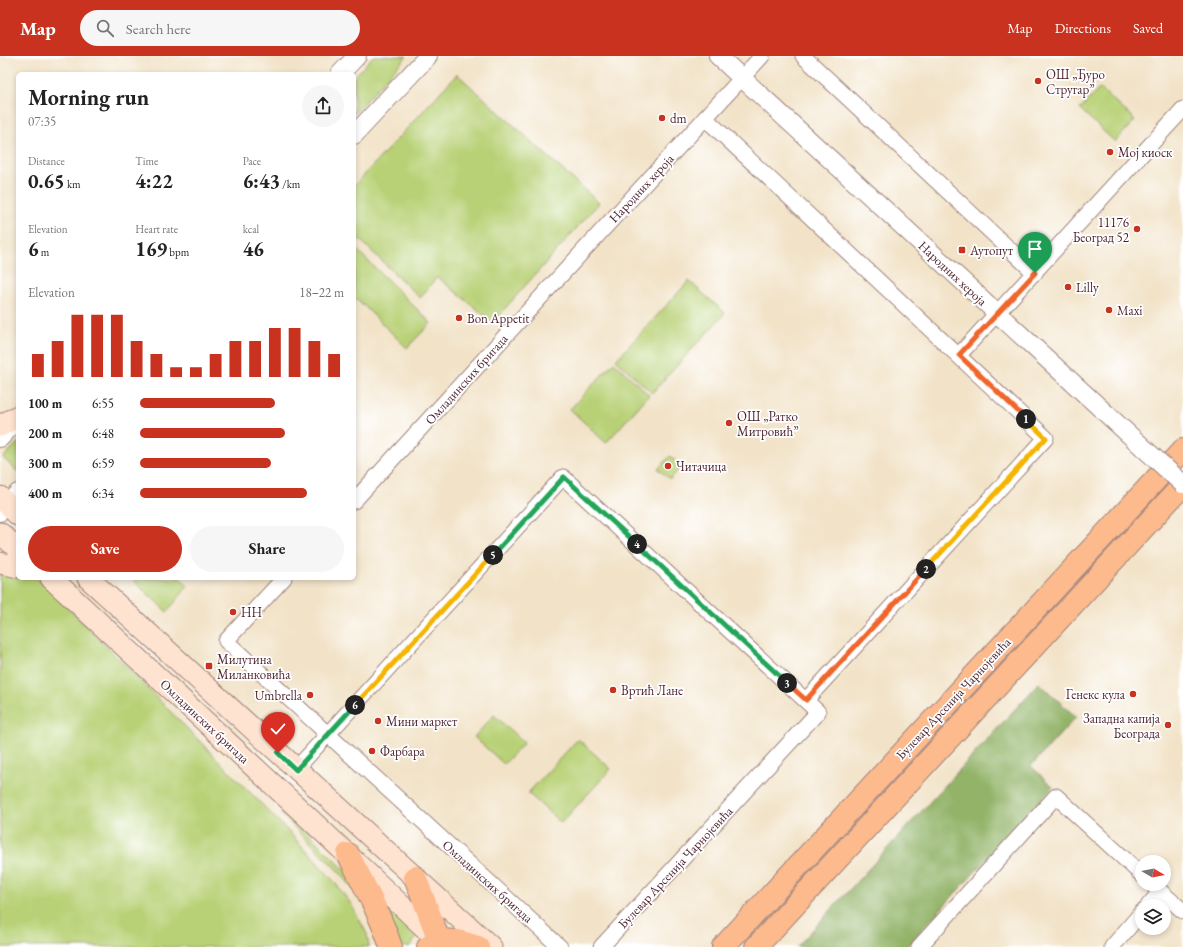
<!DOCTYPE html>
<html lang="en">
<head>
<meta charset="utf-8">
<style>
	:root { --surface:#fff; --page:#f6f6f6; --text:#222; --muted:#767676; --accent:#c8321e }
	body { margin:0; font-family:"EB Garamond",serif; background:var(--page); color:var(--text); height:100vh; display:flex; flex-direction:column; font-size:15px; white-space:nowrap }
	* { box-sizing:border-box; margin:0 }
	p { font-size:13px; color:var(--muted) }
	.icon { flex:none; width:22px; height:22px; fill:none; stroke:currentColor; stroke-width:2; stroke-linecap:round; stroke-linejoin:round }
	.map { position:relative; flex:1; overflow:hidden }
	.details { position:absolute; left:16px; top:16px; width:340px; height:508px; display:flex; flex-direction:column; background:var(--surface); border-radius:6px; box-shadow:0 2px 6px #0003 }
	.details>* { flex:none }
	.needle { width:26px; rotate:100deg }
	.fabs { position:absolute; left:1135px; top:799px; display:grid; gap:8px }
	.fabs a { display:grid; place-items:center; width:36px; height:36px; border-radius:50%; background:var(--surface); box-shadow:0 2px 6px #0003; font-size:20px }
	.pin { position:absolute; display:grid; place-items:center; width:34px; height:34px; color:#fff; margin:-41px -17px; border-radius:50% 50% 50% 0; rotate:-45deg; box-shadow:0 0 4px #0007 }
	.pin .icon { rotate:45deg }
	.km { position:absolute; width:20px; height:20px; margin:-10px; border-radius:50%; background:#222; color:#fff; font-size:11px; line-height:20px; text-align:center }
	.round { display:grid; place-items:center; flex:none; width:42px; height:42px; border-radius:21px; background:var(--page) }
	.summary { display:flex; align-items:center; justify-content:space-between; height:68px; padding:0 12px }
	h1 { font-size:22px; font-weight:700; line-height:30px }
	.figures { display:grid; grid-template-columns:repeat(3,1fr); gap:6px; height:68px; padding:4px 12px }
	.figures div { display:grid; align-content:center }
	.figures b { font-size:20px; font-weight:700 }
	.figures small { font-size:11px; font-weight:400 }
	.figures p { font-size:11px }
	.chart { height:112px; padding:8px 12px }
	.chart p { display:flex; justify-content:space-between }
	.chart svg { width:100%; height:72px; margin-top:4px; stroke:var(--accent); stroke-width:6 }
	.button { display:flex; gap:8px; margin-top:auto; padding:8px 12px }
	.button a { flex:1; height:46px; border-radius:24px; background:var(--accent); color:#fff; font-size:16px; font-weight:700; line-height:46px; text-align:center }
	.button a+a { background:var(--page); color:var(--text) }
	ul { padding:0 12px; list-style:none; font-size:13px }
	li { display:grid; grid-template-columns:64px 48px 1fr; align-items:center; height:30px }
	li i { height:10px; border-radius:5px; background:var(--accent) }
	header { display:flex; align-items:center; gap:24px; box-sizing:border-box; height:56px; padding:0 20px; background:var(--accent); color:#fff }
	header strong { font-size:19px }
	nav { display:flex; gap:22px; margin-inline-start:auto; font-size:14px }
	.search { width:280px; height:36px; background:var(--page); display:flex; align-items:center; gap:10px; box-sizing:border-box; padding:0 14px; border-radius:22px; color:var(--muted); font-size:15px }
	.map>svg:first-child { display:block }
	.green { fill:#b8d176; stroke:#817850 }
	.forest { fill:#92b367; stroke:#6e6949 }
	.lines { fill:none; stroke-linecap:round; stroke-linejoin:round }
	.minor-casing { stroke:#9e817a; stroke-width:17 }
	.tertiary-casing { stroke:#9e817a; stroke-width:20 }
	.secondary-casing { stroke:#9e817a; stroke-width:23 }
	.trunk-casing { stroke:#9e817a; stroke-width:24 }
	.minor { stroke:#fff; stroke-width:15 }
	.tertiary { stroke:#fff; stroke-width:18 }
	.secondary { stroke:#fee3d1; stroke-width:21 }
	.trunk { stroke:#fcba8d; stroke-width:22 }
	.tertiary-bridge-casing { stroke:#9e817a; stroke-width:20; stroke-linecap:butt }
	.tertiary-bridge { stroke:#fff; stroke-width:18 }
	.split-1-casing { stroke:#fff; stroke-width:8 }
	.split-2-casing { stroke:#fff; stroke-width:8 }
	.split-3-casing { stroke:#fff; stroke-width:8 }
	.split-4-casing { stroke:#fff; stroke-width:8 }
	.split-5-casing { stroke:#fff; stroke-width:8 }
	.split-6-casing { stroke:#fff; stroke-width:8 }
	.split-7-casing { stroke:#fff; stroke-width:8 }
	.split-1 { stroke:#f0652b; stroke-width:5 }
	.split-2 { stroke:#f5b400; stroke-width:5 }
	.split-3 { stroke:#f0652b; stroke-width:5 }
	.split-4 { stroke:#22a559; stroke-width:5 }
	.split-5 { stroke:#22a559; stroke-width:5 }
	.split-6 { stroke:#f5b400; stroke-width:5 }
	.split-7 { stroke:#22a559; stroke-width:5 }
	.poi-dot { fill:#c8321e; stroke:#fff; stroke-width:1.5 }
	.labels { text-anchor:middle; stroke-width:3.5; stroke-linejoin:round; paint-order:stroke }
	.poi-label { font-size:13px; fill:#4a1f2b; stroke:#fff; text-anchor:start }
	.street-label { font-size:13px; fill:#4a1f2b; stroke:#fff }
</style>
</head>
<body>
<header>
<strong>Map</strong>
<div class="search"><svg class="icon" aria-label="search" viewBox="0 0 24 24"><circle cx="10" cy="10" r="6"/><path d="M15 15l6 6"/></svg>Search here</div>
<nav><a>Map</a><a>Directions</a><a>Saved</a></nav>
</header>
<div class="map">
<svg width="1183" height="891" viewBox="0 0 1183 891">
	<rect width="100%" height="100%" fill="#fff"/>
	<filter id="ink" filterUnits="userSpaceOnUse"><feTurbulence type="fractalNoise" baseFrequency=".025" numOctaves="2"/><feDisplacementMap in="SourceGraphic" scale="8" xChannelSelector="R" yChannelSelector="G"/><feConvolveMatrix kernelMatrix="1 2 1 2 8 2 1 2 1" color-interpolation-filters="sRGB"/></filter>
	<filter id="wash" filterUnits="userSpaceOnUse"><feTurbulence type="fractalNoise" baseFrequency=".012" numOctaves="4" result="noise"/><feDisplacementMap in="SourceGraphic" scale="16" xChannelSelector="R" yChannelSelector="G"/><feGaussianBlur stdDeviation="0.9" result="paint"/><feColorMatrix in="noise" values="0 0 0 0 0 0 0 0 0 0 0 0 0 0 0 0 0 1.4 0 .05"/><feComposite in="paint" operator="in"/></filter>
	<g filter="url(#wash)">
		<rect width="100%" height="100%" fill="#f2e3c8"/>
		<g class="green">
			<path d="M373,0H407L354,58V21Z"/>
			<path d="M457,18L599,147L493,266L437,221L420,242L354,178V130Z"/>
			<path d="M1100,32L1135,64L1115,86L1080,53Z"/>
			<path d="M354,191L431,267L407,292L357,243L354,242Z"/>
			<path d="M689,225L725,257L652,337L616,304Z"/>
			<path d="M614,306L649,339L606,387L570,353Z"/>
			<path d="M18,386V416L3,402Z"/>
			<path d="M670,400L682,411L670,423L658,413Z"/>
			<path d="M0,512L18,517V522H34L42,525L289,776L333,824L351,848L367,878L369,891H0Z"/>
			<path d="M131,522H180L188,530L167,556Z"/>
			<path d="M494,659L524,687L504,708L474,681Z"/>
			<path d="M578,683L611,713L561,767L528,737Z"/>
			<path d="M280,757H283L291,761L348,817L363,845L341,818Z"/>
			<path d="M383,847L419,879L409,891H399Z"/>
		</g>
		<path class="forest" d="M1039,627L1076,661L1031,710L1053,731L906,891H797Z"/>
	</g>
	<g filter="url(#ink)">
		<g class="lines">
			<g class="minor-casing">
				<g id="minor">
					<path d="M803,0L1035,217"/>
					<path d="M705,62L1046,382L806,644"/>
					<path d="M959,299L1183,53"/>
					<path d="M354,445L762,0"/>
					<path d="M284,522L226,585L560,891"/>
					<path d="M296,713L563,421L818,656L601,891"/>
					<path d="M1152,828L1183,855"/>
					<path d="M1148,850L1160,836"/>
					<path d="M919,891L1056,740L1142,819"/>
					<path d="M1112,891L1142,856"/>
				</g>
			</g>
			<g class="tertiary-casing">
				<g id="tertiary">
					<path d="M718,0L1136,385"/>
					<path d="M340,18L357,0"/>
					<path d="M354,79L428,0"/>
					<path d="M0,382L18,363"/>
					<path d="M0,456L18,437"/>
				</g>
			</g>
			<g class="secondary-casing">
				<g id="secondary">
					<path d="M0,370L18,360"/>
					<path d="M0,441L18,459"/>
					<path d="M0,477L18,493"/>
					<path d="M0,507L18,511"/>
					<path d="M51,522L297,751L442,888"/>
					<path d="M88,522L491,891"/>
				</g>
			</g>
			<g class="trunk-casing">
				<g id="trunk">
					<path d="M348,798C364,829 380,858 391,891"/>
					<path d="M415,821L436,876L439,884L438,891"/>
					<path d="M428,891L439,884L458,885L478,891"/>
					<path d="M723,891L1183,394"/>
					<path d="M756,891L1183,429"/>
				</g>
			</g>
			<use href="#minor" class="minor"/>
			<use href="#tertiary" class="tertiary"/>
			<use href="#secondary" class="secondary"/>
			<use href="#trunk" class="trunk"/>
			<g class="tertiary-bridge-casing">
				<path id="tertiary-bridge" d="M1136,385L1183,428"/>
			</g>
			<use href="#tertiary-bridge" class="tertiary-bridge"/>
		</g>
	</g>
	<g class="lines" filter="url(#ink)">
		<g class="split-1-casing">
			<path id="split-1" d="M1026,363L959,299L1035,217"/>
		</g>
		<g class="split-2-casing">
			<path id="split-2" d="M926,513L1046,382L1026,363"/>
		</g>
		<g class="split-3-casing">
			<path id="split-3" d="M787,627L806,644L926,513"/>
		</g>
		<g class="split-4-casing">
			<path id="split-4" d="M637,488L787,627"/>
		</g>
		<g class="split-5-casing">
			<path id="split-5" d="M493,499L564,421L637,488"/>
		</g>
		<g class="split-6-casing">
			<path id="split-6" d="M355,649L493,499"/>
		</g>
		<g class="split-7-casing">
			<path id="split-7" d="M278,697L296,714L355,649"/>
		</g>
		<use href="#split-1" class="split-1"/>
		<use href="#split-2" class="split-2"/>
		<use href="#split-3" class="split-3"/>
		<use href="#split-4" class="split-4"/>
		<use href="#split-5" class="split-5"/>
		<use href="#split-6" class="split-6"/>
		<use href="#split-7" class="split-7"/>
	</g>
	<g class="poi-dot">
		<circle cx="1038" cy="25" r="4"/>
		<circle cx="662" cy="62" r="4"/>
		<circle cx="1110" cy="96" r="4"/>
		<circle cx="1137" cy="173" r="4"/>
		<rect x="958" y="190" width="8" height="8" rx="2"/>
		<circle cx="1068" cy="231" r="4"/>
		<circle cx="1109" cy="254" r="4"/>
		<circle cx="459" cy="262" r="4"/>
		<circle cx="729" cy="367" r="4"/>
		<circle cx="668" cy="410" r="4"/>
		<circle cx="233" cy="556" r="4"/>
		<rect x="205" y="606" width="8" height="8" rx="2"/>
		<circle cx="613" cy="634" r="4"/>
		<circle cx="1133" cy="638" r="4"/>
		<circle cx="310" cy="639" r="4"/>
		<circle cx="378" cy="665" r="4"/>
		<circle cx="1168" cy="669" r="4"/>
		<circle cx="372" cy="695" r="4"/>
	</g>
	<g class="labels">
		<g class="poi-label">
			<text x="1046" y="23">ОШ „Ђуро<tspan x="1046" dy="15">Стругар”</tspan></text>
			<text x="670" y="67">dm</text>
			<text x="1118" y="101">Мој киоск</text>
			<text x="1129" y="171" text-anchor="end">11176<tspan x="1129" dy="15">Београд 52</tspan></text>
			<text x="970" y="199">Аутопут</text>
			<text x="1076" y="236">Lilly</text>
			<text x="1117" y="259">Maxi</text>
			<text x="467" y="267">Bon Appetit</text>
			<text x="737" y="365">ОШ „Ратко<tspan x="737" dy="15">Митровић”</tspan></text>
			<text x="676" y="415">Читачица</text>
			<text x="241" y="561">НН</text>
			<text x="217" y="608">Милутина<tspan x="217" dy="15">Миланковића</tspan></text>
			<text x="621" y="639">Вртић Лане</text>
			<text x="1125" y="643" text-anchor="end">Генекс кула</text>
			<text x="302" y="644" text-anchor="end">Umbrella</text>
			<text x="1160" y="667" text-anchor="end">Западна капија<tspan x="1160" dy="15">Београда</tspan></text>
			<text x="386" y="670">Мини маркет</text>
			<text x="380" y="700">Фарбара</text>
		</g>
		<g class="street-label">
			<text transform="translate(641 132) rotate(-47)" y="5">Народних хероја</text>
			<text transform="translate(953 217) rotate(43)" y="5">Народних хероја</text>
			<text transform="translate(466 323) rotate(-48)" y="5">Омладинских бригада</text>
			<text transform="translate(953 642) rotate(-47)" y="5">Булевар Арсенија Чарнојевића</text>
			<text transform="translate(205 665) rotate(43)" y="5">Омладинских бригада</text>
			<text transform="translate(675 811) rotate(-47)" y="5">Булевар Арсенија Чарнојевића</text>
			<text transform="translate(488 825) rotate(42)" y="5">Омладинских бригада</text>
		</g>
	</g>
</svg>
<div class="fabs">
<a><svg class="needle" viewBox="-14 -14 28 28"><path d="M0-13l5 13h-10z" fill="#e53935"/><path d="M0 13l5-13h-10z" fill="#767676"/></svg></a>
<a><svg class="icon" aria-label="layers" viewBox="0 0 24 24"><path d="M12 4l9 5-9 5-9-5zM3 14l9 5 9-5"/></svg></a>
</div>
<div class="pin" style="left:1035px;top:217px;background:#1e9e55"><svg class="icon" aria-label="arrive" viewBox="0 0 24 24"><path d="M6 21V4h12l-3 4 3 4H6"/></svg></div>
<div class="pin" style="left:278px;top:697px;background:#d93025"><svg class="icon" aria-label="check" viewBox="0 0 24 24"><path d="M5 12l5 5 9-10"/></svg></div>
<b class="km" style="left:1026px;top:363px">1</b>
<b class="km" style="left:926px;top:513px">2</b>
<b class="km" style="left:787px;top:627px">3</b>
<b class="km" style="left:637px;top:488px">4</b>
<b class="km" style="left:493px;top:499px">5</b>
<b class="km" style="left:355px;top:649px">6</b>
<section class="details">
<div class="summary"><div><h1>Morning run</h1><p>07:35</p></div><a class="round"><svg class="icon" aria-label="share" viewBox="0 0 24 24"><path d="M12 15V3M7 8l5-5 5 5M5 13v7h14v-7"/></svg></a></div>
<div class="figures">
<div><p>Distance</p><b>0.65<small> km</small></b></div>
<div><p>Time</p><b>4:22</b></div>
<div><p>Pace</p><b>6:43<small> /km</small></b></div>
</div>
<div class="figures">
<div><p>Elevation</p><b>6<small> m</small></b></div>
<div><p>Heart rate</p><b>169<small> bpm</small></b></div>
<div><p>kcal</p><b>46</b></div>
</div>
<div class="chart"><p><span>Elevation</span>18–22 m</p>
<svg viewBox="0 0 160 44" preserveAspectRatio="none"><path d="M5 44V30M15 44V22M25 44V6M35 44V6M45 44V6M55 44V22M65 44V30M75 44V38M85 44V38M95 44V30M105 44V22M115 44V22M125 44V14M135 44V14M145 44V22M155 44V30"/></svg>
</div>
<ul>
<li><b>100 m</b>6:55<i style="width:66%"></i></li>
<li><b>200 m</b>6:48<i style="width:71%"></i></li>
<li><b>300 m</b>6:59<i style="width:64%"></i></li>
<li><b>400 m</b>6:34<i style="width:82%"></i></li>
</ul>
<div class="button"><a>Save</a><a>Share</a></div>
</section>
</div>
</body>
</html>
